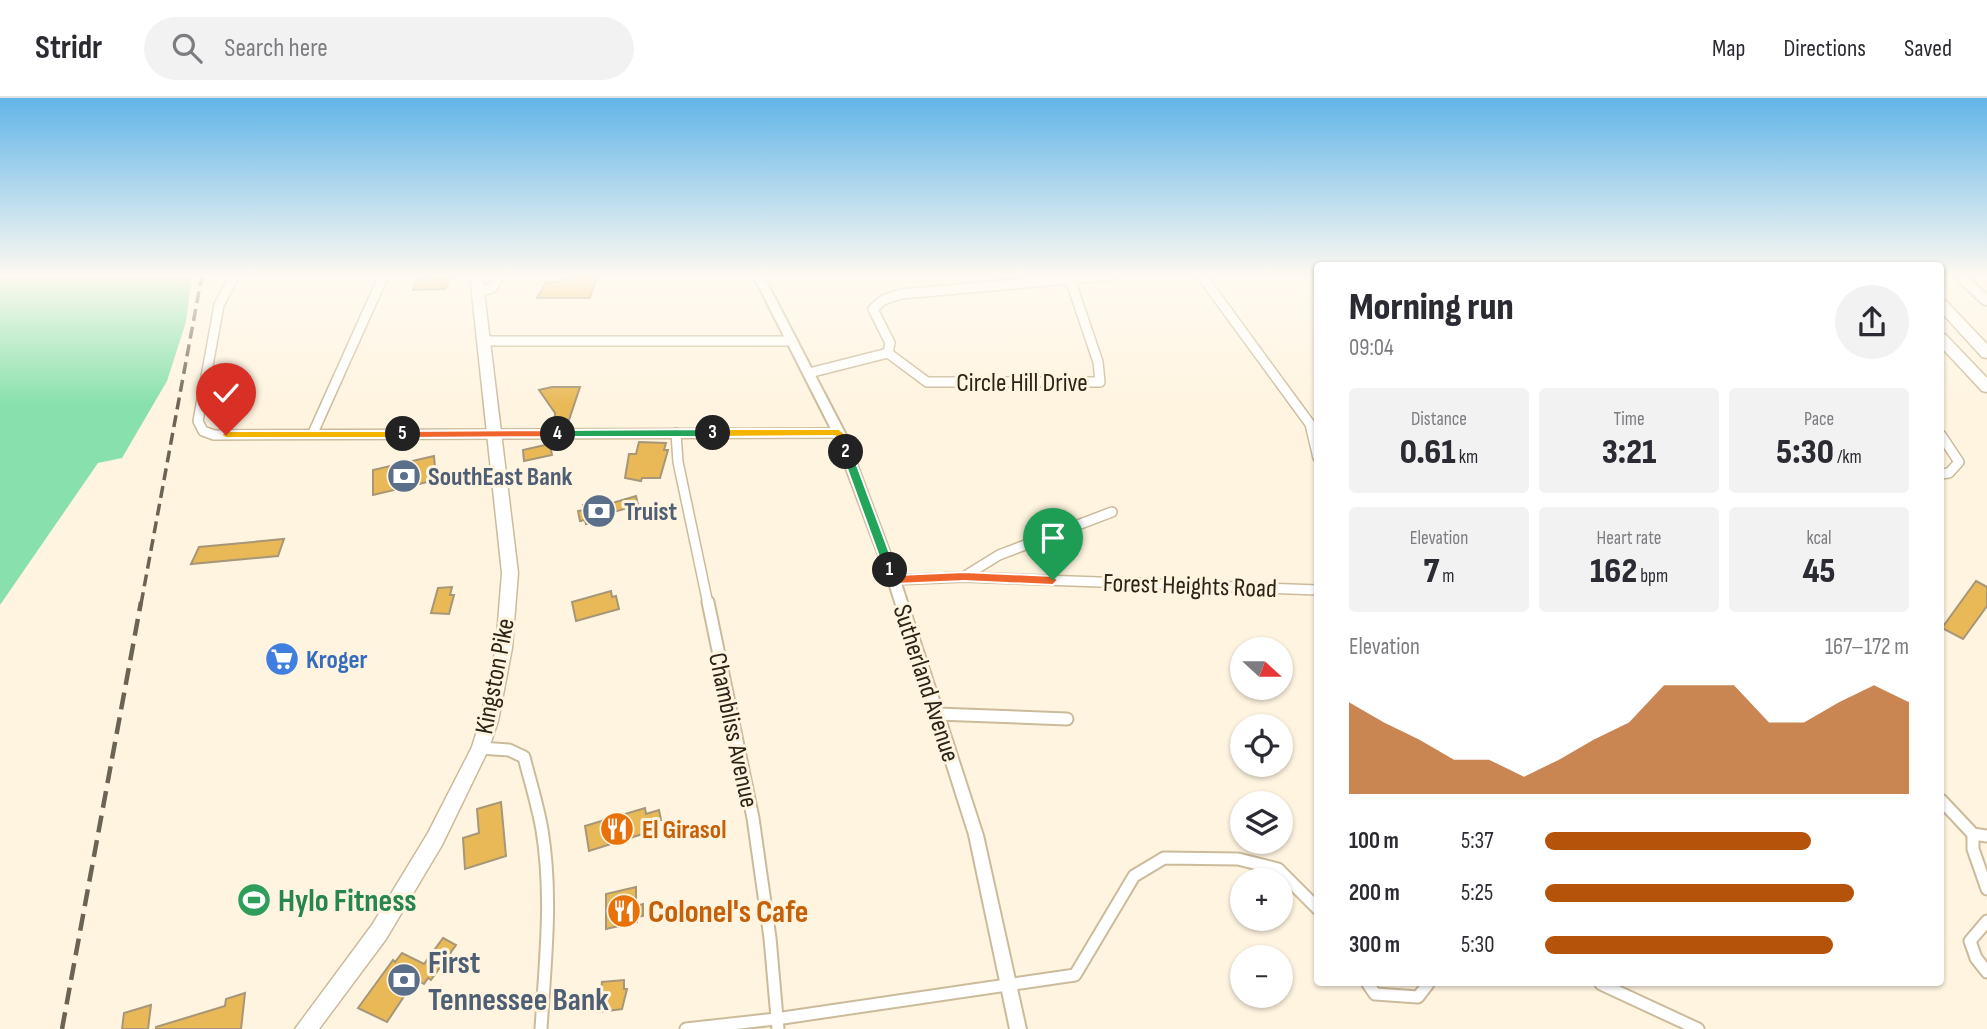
<!DOCTYPE html>
<html lang="en">
<head>
<meta charset="utf-8">
<style>
	:root { --surface:#fff; --page:#f2f2f3; --text:#2b2b33; --muted:#7c7c81; --line:#e1e1e2; --accent:#b45309 }
	body { margin:0; font-family:"Sofia Sans Condensed",sans-serif; background:var(--page); color:var(--text); height:100vh; display:flex; flex-direction:column; font-size:26px; white-space:nowrap }
	* { box-sizing:border-box; margin:0 }
	p { font-size:23px; color:var(--muted) }
	.icon { flex:none; width:38px; height:38px; fill:none; stroke:currentColor; stroke-width:2; stroke-linecap:round; stroke-linejoin:round }
	.map { position:relative; flex:1; overflow:hidden }
	.details { position:absolute; left:1314px; top:164px; width:630px; height:724px; display:flex; flex-direction:column; background:var(--surface); border-radius:7px; box-shadow:0 2px 5px #0004 }
	.details>* { flex:none }
	.needle { width:46px; rotate:111deg }
	.controls { position:absolute; left:1230px; top:539px; display:grid; gap:14px }
	.controls a { display:grid; place-items:center; width:63px; height:63px; border-radius:50%; background:var(--surface); box-shadow:0 2px 5px #0004; font-size:35px }
	.pin { position:absolute; display:grid; place-items:center; width:60px; height:60px; color:#fff; margin:-72px -30px; border-radius:50% 50% 50% 0; rotate:-45deg; box-shadow:0 0 7px #0007 }
	.pin .icon { rotate:45deg }
	.km { position:absolute; width:35px; height:35px; margin:-18px; border-radius:50%; background:#222; color:#fff; font-size:19px; line-height:35px; text-align:center }
	.round { display:grid; place-items:center; flex:none; width:74px; height:74px; border-radius:37px; background:var(--page) }
	.overview { display:flex; align-items:center; justify-content:space-between; height:119px; padding:0 35px }
	h1 { font-size:38px; font-weight:800; line-height:52px }
	.figures { display:grid; grid-template-columns:repeat(3,1fr); gap:10px; height:119px; padding:7px 35px }
	.figures div { display:grid; align-content:center; border-radius:7px; background:var(--page); text-align:center }
	.figures b { font-size:35px; font-weight:800 }
	.figures small { font-size:19px; font-weight:400 }
	.figures p { font-size:19px }
	.chart { height:196px; padding:14px 35px }
	.chart p { display:flex; justify-content:space-between }
	.chart svg { width:100%; height:126px; margin-top:7px; fill:var(--accent); opacity:.7 }
	ul { padding:0 35px; list-style:none; font-size:23px }
	li { display:grid; grid-template-columns:112px 84px 1fr; align-items:center; height:52px }
	li i { height:18px; border-radius:9px; background:var(--accent) }
	header { display:flex; align-items:center; gap:42px; box-sizing:border-box; height:98px; padding:0 35px; background:var(--surface); border-bottom:2px solid var(--line) }
	header strong { font-size:33px }
	nav { display:flex; gap:38px; margin-inline-start:auto; font-size:24px }
	.search { width:490px; height:63px; background:var(--page); display:flex; align-items:center; gap:18px; box-sizing:border-box; padding:0 24px; border-radius:38px; color:var(--muted); font-size:26px }
	.map>svg:first-child { display:block }
	.green { fill:#88e1ac }
	.building { fill:#e9b957; stroke:#a79677; stroke-width:2 }
	.lines { fill:none; stroke-linecap:round; stroke-linejoin:round }
	.minor-far1-casing { stroke:#ccbb9b; stroke-width:12 }
	.minor-casing { stroke:#ccbb9b; stroke-width:15 }
	.tertiary-casing { stroke:#ccbb9b; stroke-width:4 }
	.secondary-casing { stroke:#ccbb9b; stroke-width:4 }
	.primary-casing { stroke:#ccbb9b; stroke-width:3 }
	.motorway-casing { stroke:#ccbb9b; stroke-width:3 }
	.minor-far1 { stroke:#fff; stroke-width:9 }
	.minor { stroke:#fff; stroke-width:11 }
	.tertiary { fill:#fff; fill-rule:evenodd }
	.secondary { fill:#fff; fill-rule:evenodd }
	.primary { fill:#fff; fill-rule:evenodd }
	.motorway { fill:#fff; fill-rule:evenodd }
	.rail-far1 { stroke:#6b6354; stroke-width:3.5; stroke-dasharray:12 6; stroke-linecap:butt }
	.rail { stroke:#6b6354; stroke-width:4.5; stroke-dasharray:17 8; stroke-linecap:butt }
	.split-1 { fill:#f0652b; stroke:#fff; stroke-width:2 }
	.split-2 { fill:#22a559; stroke:#fff; stroke-width:2 }
	.split-3 { fill:#f5b400; stroke:#fff; stroke-width:2 }
	.split-4 { fill:#22a559; stroke:#fff; stroke-width:2 }
	.split-5 { fill:#f0652b; stroke:#fff; stroke-width:2 }
	.split-6 { fill:#f5b400; stroke:#fff; stroke-width:2 }
	.labels { text-anchor:middle; stroke-width:6; stroke-linejoin:round; paint-order:stroke }
	.street-label { font-size:26px; fill:#2b2418; stroke:#fff4e0 }
	.service-label { font-size:26px; font-weight:bold; fill:#4e5e75; stroke:#fff4e0; text-anchor:start }
	.shop-label { font-size:26px; font-weight:bold; fill:#366cbe; stroke:#fff4e0; text-anchor:start }
	.food-label { font-size:26px; font-weight:bold; fill:#c56008; stroke:#fff4e0; text-anchor:start }
	.near-leisure-label { font-size:32px; font-weight:bold; fill:#27864d; stroke:#fff4e0; text-anchor:start }
	.near-food-label { font-size:32px; font-weight:bold; fill:#c56008; stroke:#fff4e0; text-anchor:start }
	.near-service-label { font-size:32px; font-weight:bold; fill:#4e5e75; stroke:#fff4e0; text-anchor:start }
</style>
</head>
<body>
<header>
<strong>Stridr</strong>
<div class="search"><svg class="icon" aria-label="search" viewBox="0 0 24 24"><circle cx="10" cy="10" r="6"/><path d="M15 15l6 6"/></svg>Search here</div>
<nav><a>Map</a><a>Directions</a><a>Saved</a></nav>
</header>
<div class="map">
<svg width="1987" height="931" viewBox="0 0 1987 931">
	<rect width="100%" height="100%" fill="#fff4e0"/>
	<path class="green" d="M0,177H192L186,224L167,283L122,360L98,365L0,507Z"/>
	<g class="building">
		<path d="M439,177H451L445,191L413,192L419,178Z"/>
		<path d="M564,178H597L590,200H537L546,184H562Z"/>
		<path d="M552,289H580L569,322L555,325V315L539,292Z"/>
		<path d="M639,344L666,345L664,352H668L660,380H642L641,383L625,380L629,356H636Z"/>
		<path d="M545,347H550L552,357L524,363L523,352Z"/>
		<path d="M434,358L436,382L373,397V372Z"/>
		<path d="M636,398L638,407L610,415L611,420L586,426L585,422L580,423L578,413L584,412L583,407L608,401L609,406Z"/>
		<path d="M284,441L278,458L191,466L199,449Z"/>
		<path d="M1976,483L1987,489V508L1963,541L1942,530Z"/>
		<path d="M452,489L450,497H454L449,516L431,515L438,490Z"/>
		<path d="M611,493L612,499L616,498L619,511L576,523L572,504Z"/>
		<path d="M501,704L506,758L465,771L463,740L479,735L477,711Z"/>
		<path d="M645,710L646,716L659,712L661,722L648,726L649,734L589,753L585,728Z"/>
		<path d="M636,789V808L643,806V818L637,819V824L606,831V796Z"/>
		<path d="M443,840L456,847L431,882L428,880L424,886L417,882L411,888L387,924L358,910L393,862L395,864L402,855L424,866Z"/>
		<path d="M624,882V891H627L622,911L599,914L602,884Z"/>
		<path d="M245,895L241,931H156V929L225,908L226,901Z"/>
		<path d="M151,907L148,931H122L124,915Z"/>
	</g>
	<g class="lines">
		<g class="minor-far1-casing">
			<g id="minor-far1">
				<path d="M235,177L219,207L198,323L203,333L214,337L839,335"/>
				<path d="M1201,177L1310,326L1318,360"/>
				<path d="M478,194L492,190L500,177"/>
				<path d="M484,243H792"/>
				<path d="M888,255L927,284H1100L1098,264L1070,181"/>
				<path d="M888,255L890,245L873,211L883,202L901,196L1116,177"/>
				<path d="M809,275L888,255"/>
				<path d="M313,335L384,177"/>
				<path d="M676,335L678,364L708,506"/>
				<path d="M1941,337L1959,364L1949,375L1941,376"/>
				<path d="M965,478L999,457L1112,414"/>
				<path d="M894,482L964,479L1318,492"/>
			</g>
		</g>
		<g class="minor-casing">
			<g id="minor">
				<path d="M708,504L753,720L770,840L778,931"/>
				<path d="M937,616L1067,621"/>
				<path d="M480,650L509,652L524,659C530,683 538,708 542,732C553,798 545,865 541,931"/>
				<path d="M1941,702L1973,736L1987,738"/>
				<path d="M1973,736V751L1987,791"/>
				<path d="M1987,823L1970,843L1976,860L1987,874"/>
				<path d="M1368,886L1375,896L1418,899L1428,886"/>
				<path d="M1601,886L1698,931"/>
				<path d="M686,931L776,921L1075,877L1134,778L1164,760L1238,761L1278,771L1318,811"/>
			</g>
		</g>
		<g class="tertiary-casing">
			<path id="tertiary" d="M753,177H763L845,335L900,482L983,737L1026,931H1010L969,737L888,482L833,335Z"/>
		</g>
		<g class="secondary-casing">
			<path id="secondary" d="M1952,177H1965L1987,197V207L1983,206Z"/>
		</g>
		<g class="primary-casing">
			<path id="primary" d="M470,177H482L518,475L512,550L498,623L489,650L442,747L386,841L319,931H295L372,827L428,735L472,649L480,623L496,550L502,475Z"/>
		</g>
		<g class="motorway-casing">
			<g id="motorway">
				<path d="M1941,202L1946,203L1987,246V260L1982,259L1941,214Z"/>
				<path d="M1941,235L1946,237L1987,280V294L1982,293L1941,249Z"/>
			</g>
		</g>
		<use href="#minor-far1" class="minor-far1"/>
		<use href="#minor" class="minor"/>
		<use href="#tertiary" class="tertiary"/>
		<use href="#secondary" class="secondary"/>
		<use href="#primary" class="primary"/>
		<use href="#motorway" class="motorway"/>
		<path class="rail-far1" d="M141,506L202,177"/>
		<path class="rail" d="M62,931L141,504"/>
	</g>
	<linearGradient id="sky" x2="0" y2="1"><stop stop-color="#62b6e8"/><stop offset="0.58" stop-color="#fffaf1"/><stop offset="1" stop-color="#fffaf1" stop-opacity="0"/></linearGradient>
	<rect width="1987" height="307" fill="url(#sky)"/>
	<path class="split-1" d="M890,467L894,468L898,477L964,474L1053,478L1058,482L1053,487L964,483L894,486L889,485L884,472Z"/>
	<path class="split-2" d="M846,351L852,354L896,472L894,475H886L884,472L841,354Z"/>
	<path class="split-3" d="M713,331H839L844,335L852,354L850,357H843L835,338L713,339L708,335Z"/>
	<path class="split-4" d="M713,331L718,335L713,339H558L553,336L558,332Z"/>
	<path class="split-5" d="M558,332L563,336L558,339L403,340L398,336L403,333Z"/>
	<path class="split-6" d="M226,333H403L408,336L403,340H226L221,337Z"/>
	<defs>
		<g id="bank-disc" transform="scale(1.75)"><circle r="9.5" fill="#5c6f8a" stroke="#fff4e0"/><path d="M-6-4H6V4H-6ZM0-2.3a2.3 2.3 0 1 0 0 4.6a2.3 2.3 0 1 0 0-4.6Z" fill="#fff"/></g>
		<g id="supermarket-disc" transform="scale(1.75)"><circle r="9.5" fill="#3f7fe0" stroke="#fff4e0"/><path d="M-6-5.5h2.5l.6 2H6L4.5 2H-2.5L-4.4-4H-6ZM-1.5 3.2a1.3 1.3 0 1 0 .1 0ZM3 3.2a1.3 1.3 0 1 0 .1 0Z" fill="#fff"/></g>
		<g id="restaurant-disc" transform="scale(1.75)"><circle r="9.5" fill="#e8710a" stroke="#fff4e0"/><path d="M-5-6h1v4h1v-4h1v4h1v-4h1v5L-1.5 .5V6h-2V.5L-5-1ZM5-6V6H3V1.5H1.5Q1.5-4 5-6Z" fill="#fff"/></g>
		<g id="stadium-disc" transform="scale(1.75)"><circle r="9.5" fill="#2e9e5b" stroke="#fff4e0"/><path d="M0-5a6.5 5 0 1 0 0 10a6.5 5 0 1 0 0-10ZM-3.5-1.8h7v3.6h-7Z" fill="#fff"/></g>
	</defs>
	<g fill-rule="evenodd">
		<use href="#bank-disc" x="404" y="378"/>
		<use href="#bank-disc" x="599" y="413"/>
		<use href="#supermarket-disc" x="282" y="561"/>
		<use href="#restaurant-disc" x="617" y="731"/>
		<use href="#stadium-disc" x="254" y="802"/>
		<use href="#restaurant-disc" x="624" y="813"/>
		<use href="#bank-disc" x="404" y="882"/>
	</g>
	<g class="labels">
		<g class="street-label">
			<text x="1022" y="293">Circle Hill Drive</text>
			<text transform="translate(1190 487) rotate(2)" y="9">Forest Heights Road</text>
			<text transform="translate(494 578) rotate(-79)" y="9">Kingston Pike</text>
			<text transform="translate(927 585) rotate(72)" y="9">Sutherland Avenue</text>
			<text transform="translate(734 632) rotate(78)" y="9">Chambliss Avenue</text>
		</g>
		<g class="service-label">
			<text x="428" y="387">SouthEast Bank</text>
			<text x="624" y="422">Truist</text>
		</g>
		<g class="shop-label">
			<text x="306" y="570">Kroger</text>
		</g>
		<g class="food-label">
			<text x="642" y="740">El Girasol</text>
		</g>
		<g class="near-leisure-label">
			<text x="278" y="813">Hylo Fitness</text>
		</g>
		<g class="near-food-label">
			<text x="648" y="824">Colonel's Cafe</text>
		</g>
		<g class="near-service-label">
			<text x="428" y="875">First<tspan x="428" dy="37">Tennessee Bank</tspan></text>
		</g>
	</g>
</svg>
<div class="controls">
<a><svg class="needle" viewBox="-14 -14 28 28"><path d="M0-13l5 13h-10z" fill="#e53935"/><path d="M0 13l5-13h-10z" fill="#7c7c81"/></svg></a>
<a><svg class="icon" aria-label="locate" viewBox="0 0 24 24"><circle cx="12" cy="12" r="6"/><path d="M12 2v4M12 18v4M2 12h4M18 12h4"/></svg></a>
<a><svg class="icon" aria-label="layers" viewBox="0 0 24 24"><path d="M12 4l9 5-9 5-9-5zM3 14l9 5 9-5"/></svg></a>
<a>+</a>
<a>−</a>
</div>
<div class="pin" style="left:1053px;top:482px;background:#1e9e55"><svg class="icon" aria-label="arrive" viewBox="0 0 24 24"><path d="M6 21V4h12l-3 4 3 4H6"/></svg></div>
<div class="pin" style="left:226px;top:337px;background:#d93025"><svg class="icon" aria-label="check" viewBox="0 0 24 24"><path d="M5 12l5 5 9-10"/></svg></div>
<b class="km" style="left:890px;top:472px">1</b>
<b class="km" style="left:846px;top:354px">2</b>
<b class="km" style="left:713px;top:335px">3</b>
<b class="km" style="left:558px;top:336px">4</b>
<b class="km" style="left:403px;top:336px">5</b>
<section class="details">
<div class="overview"><div><h1>Morning run</h1><p>09:04</p></div><a class="round"><svg class="icon" aria-label="share" viewBox="0 0 24 24"><path d="M12 15V3M7 8l5-5 5 5M5 13v7h14v-7"/></svg></a></div>
<div class="figures">
<div><p>Distance</p><b>0.61<small> km</small></b></div>
<div><p>Time</p><b>3:21</b></div>
<div><p>Pace</p><b>5:30<small> /km</small></b></div>
</div>
<div class="figures">
<div><p>Elevation</p><b>7<small> m</small></b></div>
<div><p>Heart rate</p><b>162<small> bpm</small></b></div>
<div><p>kcal</p><b>45</b></div>
</div>
<div class="chart"><p><span>Elevation</span>167–172 m</p>
<svg viewBox="0 0 160 44" preserveAspectRatio="none"><path d="M0 44V12L10 19L20 25L30 32L40 32L50 38L60 32L70 25L80 19L90 6L100 6L110 6L120 19L130 19L140 12L150 6L160 12V44z"/></svg>
</div>
<ul>
<li><b>100 m</b>5:37<i style="width:73%"></i></li>
<li><b>200 m</b>5:25<i style="width:85%"></i></li>
<li><b>300 m</b>5:30<i style="width:79%"></i></li>
</ul>
</section>
</div>
</body>
</html>
